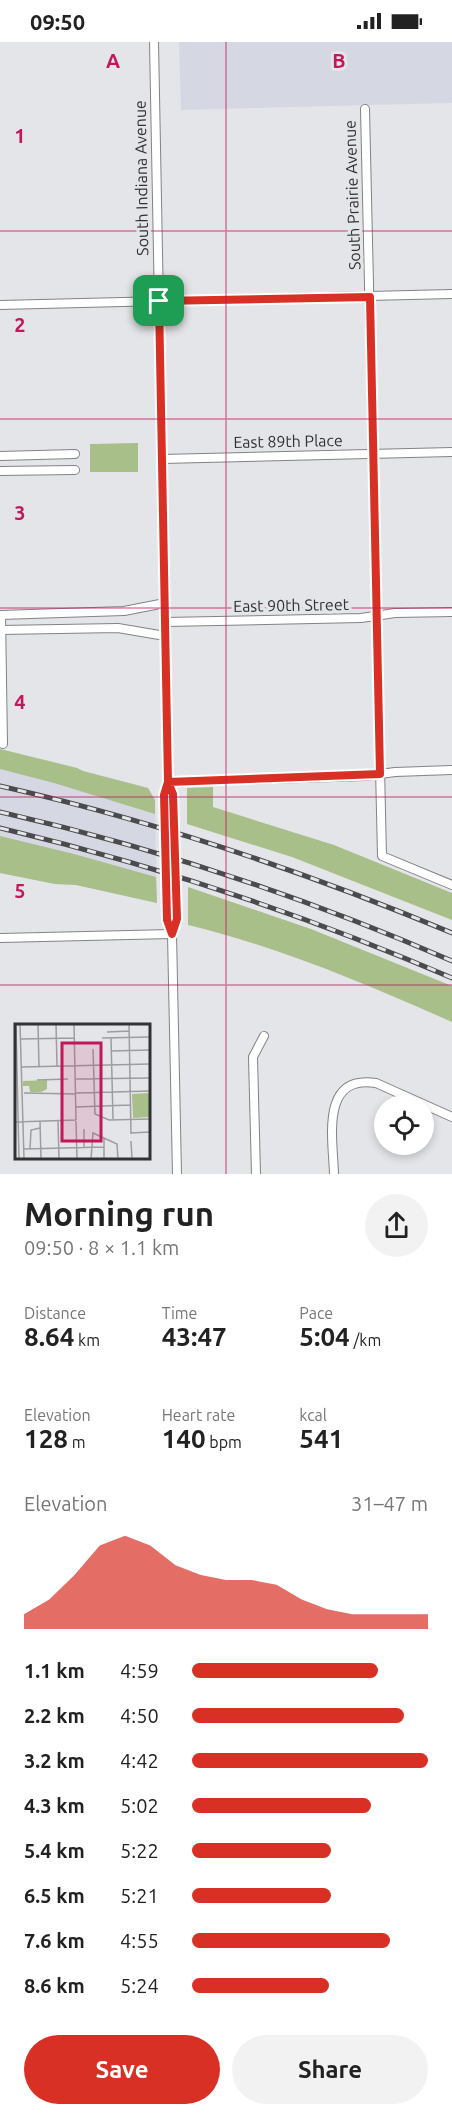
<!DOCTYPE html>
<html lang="en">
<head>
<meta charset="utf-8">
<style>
	:root { --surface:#fff; --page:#f2f2f2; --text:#222; --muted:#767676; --accent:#d93025 }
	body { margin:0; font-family:Ubuntu,sans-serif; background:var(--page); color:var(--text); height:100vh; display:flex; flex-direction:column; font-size:22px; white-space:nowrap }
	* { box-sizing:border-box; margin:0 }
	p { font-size:20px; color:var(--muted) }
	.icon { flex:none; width:33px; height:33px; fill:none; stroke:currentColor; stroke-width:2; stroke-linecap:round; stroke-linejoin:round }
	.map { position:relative; height:1132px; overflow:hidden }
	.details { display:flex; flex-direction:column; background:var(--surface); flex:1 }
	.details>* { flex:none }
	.controls { position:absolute; left:374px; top:1053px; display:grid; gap:12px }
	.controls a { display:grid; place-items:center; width:60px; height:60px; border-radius:50%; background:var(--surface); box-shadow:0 3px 9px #0003; font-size:30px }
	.pin { position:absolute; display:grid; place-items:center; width:51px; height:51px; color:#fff; margin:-26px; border-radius:12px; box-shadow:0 3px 9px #0006 }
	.round { display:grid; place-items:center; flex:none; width:63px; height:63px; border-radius:32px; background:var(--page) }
	.headline { display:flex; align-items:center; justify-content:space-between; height:102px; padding:0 24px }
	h1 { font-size:33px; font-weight:700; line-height:45px }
	.stats { display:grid; grid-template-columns:repeat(3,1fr); gap:9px; height:102px; padding:6px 24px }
	.stats div { display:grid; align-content:center }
	.stats b { font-size:26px; font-weight:700 }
	.stats small { font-size:16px; font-weight:400 }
	.stats p { font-size:16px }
	.chart { height:168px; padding:12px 24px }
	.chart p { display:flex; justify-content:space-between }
	.chart svg { width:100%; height:108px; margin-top:6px; fill:var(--accent); opacity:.7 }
	.cta { display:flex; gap:12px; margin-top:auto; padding:12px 24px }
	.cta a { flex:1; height:69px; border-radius:36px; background:var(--accent); color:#fff; font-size:24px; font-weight:700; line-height:69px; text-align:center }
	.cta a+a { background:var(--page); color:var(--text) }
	ul { padding:0 24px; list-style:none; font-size:20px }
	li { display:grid; grid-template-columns:96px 72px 1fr; align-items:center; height:45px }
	li i { height:15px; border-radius:8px; background:var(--accent) }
	.status { display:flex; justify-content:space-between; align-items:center; height:42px; padding:0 30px; background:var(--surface); direction:ltr }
	.status svg { height:16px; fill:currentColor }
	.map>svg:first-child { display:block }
	.built { fill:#d5d8e3 }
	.green { fill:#a8bf89 }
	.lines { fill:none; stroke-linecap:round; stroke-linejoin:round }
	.minor-casing { stroke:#828386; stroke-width:10 }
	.minor { stroke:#fff; stroke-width:8 }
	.rail-casing { stroke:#4a4b4d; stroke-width:5 }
	.rail { stroke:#e4e5e8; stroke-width:3; stroke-dasharray:9; stroke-linecap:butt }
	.route-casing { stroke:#fff; stroke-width:12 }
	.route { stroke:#d93025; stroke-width:8 }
	.grid { fill:none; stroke:#c2185b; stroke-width:1.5; stroke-opacity:0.55 }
	.labels { text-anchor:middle; stroke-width:6; stroke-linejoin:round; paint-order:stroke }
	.street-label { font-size:16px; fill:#323234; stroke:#e4e5e8 }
	.inset-road { fill:none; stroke:#9d9da0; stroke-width:1.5 }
	.view { fill:#c2185b; fill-opacity:0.15; stroke:#c2185b; stroke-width:3 }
	.inset-edge { fill:none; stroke:#323234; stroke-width:3 }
	.grid-label { font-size:20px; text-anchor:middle; font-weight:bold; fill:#c2185b; stroke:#e4e5e8; stroke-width:6; stroke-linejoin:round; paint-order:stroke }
</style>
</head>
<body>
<div class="status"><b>09:50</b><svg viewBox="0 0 49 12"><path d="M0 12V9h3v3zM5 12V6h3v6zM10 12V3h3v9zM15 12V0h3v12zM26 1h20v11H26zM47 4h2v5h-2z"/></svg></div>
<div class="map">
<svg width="452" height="1132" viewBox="0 0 452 1132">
	<rect width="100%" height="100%" fill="#e4e5e8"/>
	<g class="built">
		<path d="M179,0H452V61L181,68Z"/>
		<path d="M0,707L77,726L83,729L148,746L155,758L157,861L76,843L55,842L0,831Z"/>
	</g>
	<g class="green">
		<path d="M138,401V430H90V402Z"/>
		<path d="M0,707L77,726L83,729L148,746L155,758V772L54,741L0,727Z"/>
		<path d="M213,745V765L334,803L452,851V878L292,815L187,782V746Z"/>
		<path d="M0,794L74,812L156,835L157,861L76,843L55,842L0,831Z"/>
		<path d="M188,845L311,887L452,944V980C366,942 279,905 188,883Z"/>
	</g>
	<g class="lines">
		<g class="minor-casing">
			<g id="minor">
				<path d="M154,0L168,740L164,753L167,877L172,892"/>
				<path d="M365,67L382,814L452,843"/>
				<path d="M0,263L452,252"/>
				<path d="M0,414L75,412"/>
				<path d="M162,417L452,410"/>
				<path d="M0,429L75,428"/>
				<path d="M0,573L124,569L165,561"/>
				<path d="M1,573L3,702"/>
				<path d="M165,580L361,576L395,571L452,570"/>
				<path d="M0,588L118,586L165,594"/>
				<path d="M168,740L173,752L177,877L172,892L177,1132"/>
				<path d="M168,740L365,734L395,730L452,728"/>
				<path d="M0,896L172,892"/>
				<path d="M256,1132L253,1015L264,994"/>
				<path d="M334,1132C333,1097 320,1032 376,1041L452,1075"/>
			</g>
		</g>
		<use href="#minor" class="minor"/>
		<g class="rail-casing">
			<g id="rail">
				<path d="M0,744C155,779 306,830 452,891"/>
				<path d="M0,770C154,805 307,856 452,919"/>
				<path d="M0,786C155,823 306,873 452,936"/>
			</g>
		</g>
		<use href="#rail" class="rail"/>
	</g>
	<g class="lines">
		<g class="route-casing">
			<path id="route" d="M159,259L168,740L173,752L177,877L172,892L167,878L164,753L168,740L380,732L370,255L159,259"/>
		</g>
		<use href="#route" class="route"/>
	</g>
	<path class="grid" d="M226,0V1132M0,189H452M0,377H452M0,566H452M0,755H452M0,943H452"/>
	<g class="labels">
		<g class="street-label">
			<text transform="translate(141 136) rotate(-91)" y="6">South Indiana Avenue</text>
			<text transform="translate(352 153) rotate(-92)" y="6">South Prairie Avenue</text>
			<text transform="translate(288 399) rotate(-1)" y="6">East 89th Place</text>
			<text transform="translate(291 563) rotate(-1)" y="6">East 90th Street</text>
		</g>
	</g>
	<g transform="translate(15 982)">
		<rect width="135" height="135" fill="#e4e5e8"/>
		<path d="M32,56V65L26,68H15L14,62H8V57ZM135,69V93L118,94L117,70Z" fill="#a8bf89"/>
		<path class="inset-road" d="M1,0L4,135M5,0L9,135M23,0L24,42M41,0L42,42M59,0L61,96M114,0L116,110M92,8L114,7M87,14L135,13M96,14L98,95M6,15L60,14M78,25L80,90L94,96L135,95M96,27L135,26M7,43L135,40M61,55L135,54M22,56L53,55M9,69L61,70M61,69L135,67M61,83L115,81M25,97L26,135M43,97L44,135M61,97L62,135M0,98L61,96M116,109L135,108M89,114V135M116,117L117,135M69,124V105M9,125L89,123M15,125L16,106L25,104M76,135L78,109L102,120L103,135"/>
		<path class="view" d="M47,19H86V117H47Z"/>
		<rect width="135" height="135" class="inset-edge"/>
	</g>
	<g class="grid-label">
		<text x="113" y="26">A</text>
		<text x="339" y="26">B</text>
		<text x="20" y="101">1</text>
		<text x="20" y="290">2</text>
		<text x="20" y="478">3</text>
		<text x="20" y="667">4</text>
		<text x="20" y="856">5</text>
	</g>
</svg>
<div class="controls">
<a><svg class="icon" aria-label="locate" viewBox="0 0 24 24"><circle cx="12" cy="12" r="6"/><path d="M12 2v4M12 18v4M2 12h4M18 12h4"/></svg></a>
</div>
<div class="pin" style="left:159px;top:259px;background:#1e9e55"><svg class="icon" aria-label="arrive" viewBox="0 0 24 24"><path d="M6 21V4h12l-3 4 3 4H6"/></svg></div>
</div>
<section class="details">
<div class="headline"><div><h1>Morning run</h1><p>09:50 · 8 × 1.1 km</p></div><a class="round"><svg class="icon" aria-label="share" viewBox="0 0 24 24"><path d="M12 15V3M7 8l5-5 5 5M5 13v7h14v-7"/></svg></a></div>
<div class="stats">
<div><p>Distance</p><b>8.64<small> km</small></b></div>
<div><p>Time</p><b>43:47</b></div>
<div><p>Pace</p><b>5:04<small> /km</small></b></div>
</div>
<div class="stats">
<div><p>Elevation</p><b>128<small> m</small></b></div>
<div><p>Heart rate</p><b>140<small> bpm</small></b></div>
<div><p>kcal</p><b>541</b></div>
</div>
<div class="chart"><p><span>Elevation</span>31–47 m</p>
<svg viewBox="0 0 160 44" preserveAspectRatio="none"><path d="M0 44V38L10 32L20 22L30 10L40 6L50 10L60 18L70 22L80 24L90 24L100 26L110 32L120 36L130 38L140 38L150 38L160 38V44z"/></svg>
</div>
<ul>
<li><b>1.1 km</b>4:59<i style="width:79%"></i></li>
<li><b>2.2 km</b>4:50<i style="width:90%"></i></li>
<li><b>3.2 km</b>4:42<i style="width:100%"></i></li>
<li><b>4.3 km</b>5:02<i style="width:76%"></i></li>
<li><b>5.4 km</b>5:22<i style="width:59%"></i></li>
<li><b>6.5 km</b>5:21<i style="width:59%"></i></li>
<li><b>7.6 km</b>4:55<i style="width:84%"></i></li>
<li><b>8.6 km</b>5:24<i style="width:58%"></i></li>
</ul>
<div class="cta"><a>Save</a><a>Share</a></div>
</section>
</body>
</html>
